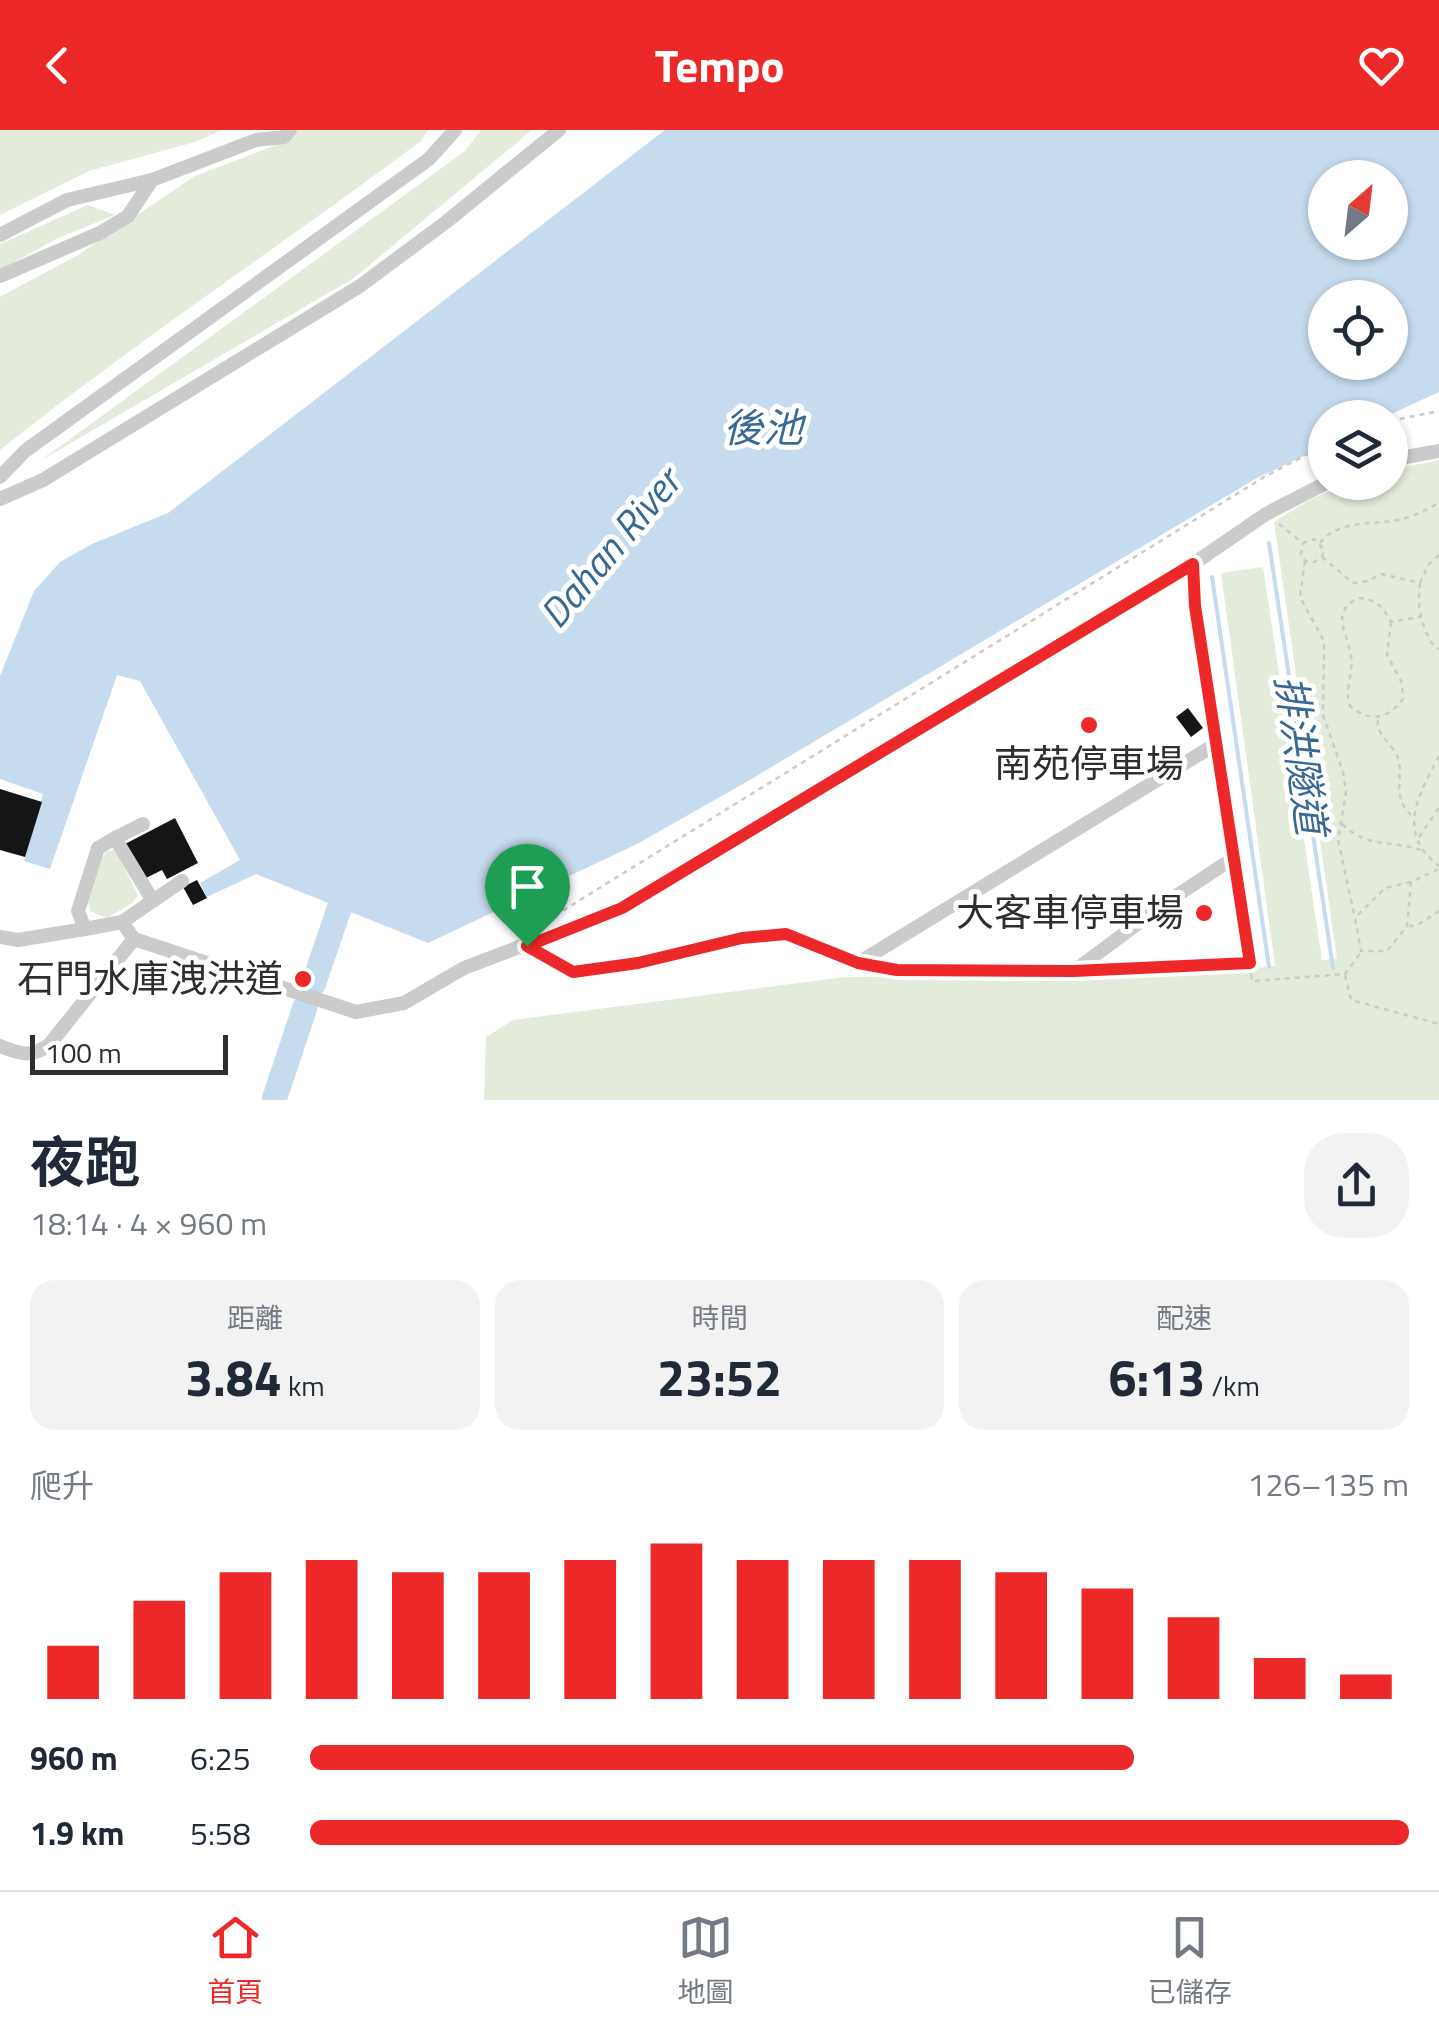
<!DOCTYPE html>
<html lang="zh-TW">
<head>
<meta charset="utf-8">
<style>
	:root { --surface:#fff; --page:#f2f2f3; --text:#1f2937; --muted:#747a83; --line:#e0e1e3; --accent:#ec2828 }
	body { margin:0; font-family:"Titillium Web","Noto Sans TC",sans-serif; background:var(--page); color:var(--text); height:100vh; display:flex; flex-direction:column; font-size:38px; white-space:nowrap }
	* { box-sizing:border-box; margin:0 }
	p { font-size:32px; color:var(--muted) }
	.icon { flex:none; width:55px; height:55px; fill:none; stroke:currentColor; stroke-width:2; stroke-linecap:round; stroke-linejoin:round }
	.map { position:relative; height:970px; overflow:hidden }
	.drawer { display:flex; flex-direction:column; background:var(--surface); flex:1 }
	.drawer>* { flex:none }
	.needle { width:65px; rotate:28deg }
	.controls { position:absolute; left:1308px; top:30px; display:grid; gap:20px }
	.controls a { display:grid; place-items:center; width:100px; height:100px; border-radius:50%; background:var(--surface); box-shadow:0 2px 8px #0004; font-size:50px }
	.scale { position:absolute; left:30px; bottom:25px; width:198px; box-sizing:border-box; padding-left:10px; border:5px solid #2e2e2e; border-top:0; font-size:28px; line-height:35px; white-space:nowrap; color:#2e2e2e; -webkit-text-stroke:8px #fff; paint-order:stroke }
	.pin { position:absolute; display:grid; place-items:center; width:85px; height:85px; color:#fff; margin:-102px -42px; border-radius:50% 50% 50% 0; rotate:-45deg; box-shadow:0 0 10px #0007 }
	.pin .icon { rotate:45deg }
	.round { display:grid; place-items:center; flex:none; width:105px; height:105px; border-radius:40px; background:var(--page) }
	.headline { display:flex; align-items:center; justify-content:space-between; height:170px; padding:0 30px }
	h1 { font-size:55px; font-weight:700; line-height:75px }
	.metrics { display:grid; grid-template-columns:repeat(3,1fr); gap:15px; height:170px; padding:10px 30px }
	.metrics div { display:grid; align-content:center; border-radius:25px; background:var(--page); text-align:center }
	.metrics b { font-size:50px; font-weight:700 }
	.metrics small { font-size:28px; font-weight:400 }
	.metrics p { font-size:28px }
	.chart { height:280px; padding:20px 30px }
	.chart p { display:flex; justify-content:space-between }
	.chart svg { width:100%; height:180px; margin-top:10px; stroke:var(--accent); stroke-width:6 }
	ul { padding:0 30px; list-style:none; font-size:32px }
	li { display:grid; grid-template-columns:160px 120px 1fr; align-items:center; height:75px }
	li i { height:25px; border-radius:12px; background:var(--accent) }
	header { display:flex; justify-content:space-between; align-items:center; height:130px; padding:0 30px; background:var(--accent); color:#fff; font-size:45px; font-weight:700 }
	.tab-bar { display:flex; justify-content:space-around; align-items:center; height:140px; border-top:2px solid var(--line); background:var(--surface); font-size:28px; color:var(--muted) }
	.tab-bar a { display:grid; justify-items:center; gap:5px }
	.tab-bar .active { color:var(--accent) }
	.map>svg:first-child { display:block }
	.green { fill:#e3ecdb }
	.water { fill:#c6dbed; fill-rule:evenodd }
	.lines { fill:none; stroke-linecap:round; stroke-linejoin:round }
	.stream { stroke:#c6dbed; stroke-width:4 }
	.river { stroke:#c6dbed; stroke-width:25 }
	.building { fill:#151515 }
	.path { stroke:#cbcbcb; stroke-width:2.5; stroke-dasharray:5 5; stroke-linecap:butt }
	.minor { stroke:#cbcbcb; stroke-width:14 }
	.route-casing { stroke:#fff; stroke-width:20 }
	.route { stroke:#ec2828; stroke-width:12 }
	.poi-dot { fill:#ec2828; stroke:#fff; stroke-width:4 }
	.labels { text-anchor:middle; stroke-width:10; stroke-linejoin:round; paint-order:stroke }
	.poi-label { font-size:38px; fill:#2e2e2e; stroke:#fff; text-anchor:end }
	.water-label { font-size:40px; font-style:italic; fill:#386993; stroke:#fff }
</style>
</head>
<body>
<header><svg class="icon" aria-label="back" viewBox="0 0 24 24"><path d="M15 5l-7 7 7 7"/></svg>Tempo<svg class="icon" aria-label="heart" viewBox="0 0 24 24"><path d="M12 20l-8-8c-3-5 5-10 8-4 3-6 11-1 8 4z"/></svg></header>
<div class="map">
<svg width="1439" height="970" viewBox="0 0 1439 970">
	<rect width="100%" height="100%" fill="#fff"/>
	<g class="green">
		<path d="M0,0H222L195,12L89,41L0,85Z"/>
		<path d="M296,0H428L421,11C282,115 136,211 0,320V167L78,125L195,46L289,10Z"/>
		<path d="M481,0H532L354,148L40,331L465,21Z"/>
		<path d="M88,75L115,85L58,108L0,140V114Z"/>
		<path d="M1439,330V970H484L486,907L513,890L845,847L1220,842L1275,836L1221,443L1263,437L1322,830L1337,829L1274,392C1320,363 1335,353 1390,352V340Z"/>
		<path d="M115,719L138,765L132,773L107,788L90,781L88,771L102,728L106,722Z"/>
	</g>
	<path class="water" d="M665,0H1439V262L1385,287L1325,288V316L1257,348L748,651L637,714L428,813L256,744L207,767L200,753L240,730L140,551L117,545L50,739L24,731L43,664L0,649V546L34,461L60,432L92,414L168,383ZM1325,48H1390V112H1325ZM1325,168H1390V232H1325Z"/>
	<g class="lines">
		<g class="stream">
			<path d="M1269,413L1333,838"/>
			<path d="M1212,447L1269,837"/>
		</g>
		<g class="river">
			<path d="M313,855L339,779L359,750"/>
			<path d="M274,970L305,877"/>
		</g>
	</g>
	<g class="building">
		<path d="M1188,578L1203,598L1191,607L1176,587Z"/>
		<path d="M0,659L42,672L25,727L0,720Z"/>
		<path d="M175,688L198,733L167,749L162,740L144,749L125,714Z"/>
		<path d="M197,750L207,768L193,775L183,757Z"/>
	</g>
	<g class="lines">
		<g class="path">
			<path d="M1390,291L1439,281"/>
			<path d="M1279,394L1303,413L1314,409L1324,420L1322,427L1314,432L1305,431L1301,424L1303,413"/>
			<path d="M1320,413C1340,388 1374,396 1402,389C1415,386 1427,379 1439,373"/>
			<path d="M1322,427L1353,453L1368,451L1381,444L1420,453L1428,435L1439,425"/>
			<path d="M1305,431L1300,467L1324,511L1323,585L1343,642L1346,662L1338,710L1355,788"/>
			<path d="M1420,453C1417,480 1421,496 1435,518L1439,519"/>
			<path d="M1391,492L1387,525L1402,553L1403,569C1388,589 1370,593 1350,576C1344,559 1354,543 1351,526C1348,503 1329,483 1358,468C1377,469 1383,477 1391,492L1420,487"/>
			<path d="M1378,590C1376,607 1396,615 1399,632C1402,653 1393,668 1411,685"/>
			<path d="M1439,626C1419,664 1395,703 1439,736"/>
			<path d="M1342,694C1366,718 1390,710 1421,720"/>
			<path d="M1419,707L1439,678"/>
			<path d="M1411,752L1407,796L1387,821H1361L1355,788L1385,758L1411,752L1439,739"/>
			<path d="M546,791L1264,347L1325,315"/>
			<path d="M1409,796H1416L1439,781"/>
			<path d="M1250,834L1252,851L1345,844L1361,822"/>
			<path d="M1097,840L1250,833L1235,745"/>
			<path d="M1345,845L1351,870L1439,894"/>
		</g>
		<g class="minor">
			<path d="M0,105L67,70L152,50L256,10L284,7L290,0"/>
			<path d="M0,146L100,103L128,86L152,50"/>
			<path d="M1390,330L1439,321"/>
			<path d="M0,347L25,321L429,29L455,0"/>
			<path d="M0,369L43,350L360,156L446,92L559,0"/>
			<path d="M115,708L143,694"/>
			<path d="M122,792L85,799L78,781L98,718L115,708L153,771"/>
			<path d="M0,807L18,810L85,799"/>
			<path d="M134,809L122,792L182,751"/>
			<path d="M527,816L573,842L638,833L742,808L786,804L858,833L897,840L1074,841L1164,774L1232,729L1195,476L1193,434"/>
			<path d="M858,833L1216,614"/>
			<path d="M0,916C19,924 31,928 49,915L134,809L356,882L404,873L464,838L622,778L1193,434L1266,384L1328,352"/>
		</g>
	</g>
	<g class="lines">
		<g class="route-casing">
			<path id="route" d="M1193,434L1195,476L1250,833L1074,841L897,840L858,833L786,804L742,808L638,833L573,842L527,816L622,778Z"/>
		</g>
		<use href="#route" class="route"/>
	</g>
	<g class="poi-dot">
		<circle cx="1089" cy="595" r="10"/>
		<circle cx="1204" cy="783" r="10"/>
		<circle cx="303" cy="849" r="10"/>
	</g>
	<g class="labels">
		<g class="poi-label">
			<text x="1089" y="647" text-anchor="middle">南苑停車場</text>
			<text x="1184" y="796">大客車停車場</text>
			<text x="283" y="862">石門水庫洩洪道</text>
		</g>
		<g class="water-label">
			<text x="763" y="312">後池</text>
			<text transform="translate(610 418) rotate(-50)" y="14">Dahan River</text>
			<text transform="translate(1301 625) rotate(82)" y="14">排洪隧道</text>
		</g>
	</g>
</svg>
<div class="controls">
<a><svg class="needle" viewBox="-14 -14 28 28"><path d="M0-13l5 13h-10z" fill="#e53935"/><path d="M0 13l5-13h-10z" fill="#747a83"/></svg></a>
<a><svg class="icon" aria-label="locate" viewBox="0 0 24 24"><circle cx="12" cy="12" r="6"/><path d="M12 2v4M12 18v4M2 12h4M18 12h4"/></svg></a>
<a><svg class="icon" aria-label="layers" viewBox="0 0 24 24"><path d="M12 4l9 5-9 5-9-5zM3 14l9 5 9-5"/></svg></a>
</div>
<div class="scale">100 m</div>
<div class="pin" style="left:527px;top:816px;background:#1e9e55"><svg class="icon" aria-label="arrive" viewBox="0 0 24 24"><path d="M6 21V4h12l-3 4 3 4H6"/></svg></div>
</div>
<section class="drawer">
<div class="headline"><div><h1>夜跑</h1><p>18:14 · 4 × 960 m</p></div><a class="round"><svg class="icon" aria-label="share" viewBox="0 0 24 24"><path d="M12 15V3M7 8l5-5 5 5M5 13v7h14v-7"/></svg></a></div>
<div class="metrics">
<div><p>距離</p><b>3.84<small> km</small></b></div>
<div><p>時間</p><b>23:52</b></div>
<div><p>配速</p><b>6:13<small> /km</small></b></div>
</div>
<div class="chart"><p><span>爬升</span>126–135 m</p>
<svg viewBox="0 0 160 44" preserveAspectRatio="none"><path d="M5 44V31M15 44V20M25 44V13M35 44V10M45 44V13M55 44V13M65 44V10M75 44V6M85 44V10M95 44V10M105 44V10M115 44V13M125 44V17M135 44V24M145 44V34M155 44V38"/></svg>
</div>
<ul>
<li><b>960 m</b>6:25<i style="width:75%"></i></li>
<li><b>1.9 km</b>5:58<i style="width:100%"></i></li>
</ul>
</section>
<nav class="tab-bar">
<a class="active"><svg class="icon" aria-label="home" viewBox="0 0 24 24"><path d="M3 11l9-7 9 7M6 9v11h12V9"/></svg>首頁</a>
<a><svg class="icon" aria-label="map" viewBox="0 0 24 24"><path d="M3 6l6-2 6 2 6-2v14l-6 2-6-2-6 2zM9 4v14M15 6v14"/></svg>地圖</a>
<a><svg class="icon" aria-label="saved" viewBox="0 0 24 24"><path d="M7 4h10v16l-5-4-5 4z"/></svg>已儲存</a>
</nav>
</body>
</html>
